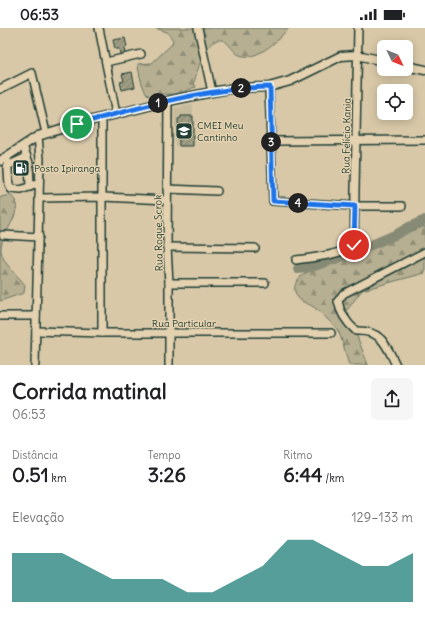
<!DOCTYPE html>
<html lang="pt">
<head>
<meta charset="utf-8">
<style>
	:root { --surface:#fff; --page:#f6f6f6; --text:#202124; --muted:#757577; --accent:#0f766e }
	body { margin:0; font-family:Delius,sans-serif; background:var(--page); color:var(--text); height:100vh; display:flex; flex-direction:column; font-size:15px; white-space:nowrap }
	* { box-sizing:border-box; margin:0 }
	p { font-size:13px; color:var(--muted) }
	.icon { flex:none; width:22px; height:22px; fill:none; stroke:currentColor; stroke-width:2; stroke-linecap:round; stroke-linejoin:round }
	.map { position:relative; height:337px; overflow:hidden }
	.panel { display:flex; flex-direction:column; background:var(--surface); flex:1 }
	.panel>* { flex:none }
	.needle { width:26px; rotate:133deg }
	.tools { position:absolute; left:377px; top:12px; display:grid; gap:8px }
	.tools a { display:grid; place-items:center; width:36px; height:36px; border-radius:6px; background:var(--surface); box-shadow:0 2px 10px #0003; font-size:20px }
	.pin { position:absolute; display:grid; place-items:center; width:34px; height:34px; color:#fff; margin:-17px; border:2px solid #fff; border-radius:50%; box-shadow:0 1px 4px #0007 }
	.km { position:absolute; width:20px; height:20px; margin:-10px; border-radius:50%; background:#222; color:#fff; font-size:11px; line-height:20px; text-align:center }
	.round { display:grid; place-items:center; flex:none; width:42px; height:42px; border-radius:6px; background:var(--page) }
	.summary { display:flex; align-items:center; justify-content:space-between; height:68px; padding:0 12px }
	h1 { font-size:22px; font-weight:700; line-height:30px }
	.figures { display:grid; grid-template-columns:repeat(3,1fr); gap:6px; height:68px; padding:4px 12px }
	.figures div { display:grid; align-content:center }
	.figures b { font-size:20px; font-weight:700 }
	.figures small { font-size:11px; font-weight:400 }
	.figures p { font-size:11px }
	.chart { height:112px; padding:8px 12px }
	.chart p { display:flex; justify-content:space-between }
	.chart svg { width:100%; height:72px; margin-top:4px; fill:var(--accent); opacity:.7 }
	.status { display:flex; justify-content:space-between; align-items:center; height:28px; padding:0 20px; background:var(--surface); direction:ltr }
	.status svg { height:11px; fill:currentColor }
	.map>svg:first-child { display:block }
	.built { fill:#c7bb9d }
	.forest { fill:url(#forest-firs); stroke:#6a7663 }
	.lines { fill:none; stroke-linecap:round; stroke-linejoin:round }
	.river { stroke:#878b75; stroke-width:10 }
	.building { fill:url(#building-hatch); stroke:#1f3d34 }
	.minor-casing { stroke:#1f3d34; stroke-width:10 }
	.major-casing { stroke:#1f3d34; stroke-width:11 }
	.minor { stroke:#e4d1af; stroke-width:7 }
	.major { stroke:#e4d1af; stroke-width:8 }
	.route-casing { stroke:#fff; stroke-width:8 }
	.route { stroke:#1a73e8; stroke-width:5 }
	.labels { text-anchor:middle; stroke-width:3; stroke-linejoin:round; paint-order:stroke }
	.poi-label { font-size:10px; fill:#1f3d34; stroke:#e4d1af; text-anchor:start }
	.street-label { font-size:10px; fill:#1f3d34; stroke:#e4d1af }
</style>
</head>
<body>
<div class="status"><b>06:53</b><svg viewBox="0 0 49 12"><path d="M0 12V9h3v3zM5 12V6h3v6zM10 12V3h3v9zM15 12V0h3v12zM26 1h20v11H26zM47 4h2v5h-2z"/></svg></div>
<div class="map">
<svg width="425" height="337" viewBox="0 0 425 337">
	<defs>
		<pattern id="forest-firs" width="22" height="20" patternUnits="userSpaceOnUse"><rect width="22" height="20" fill="#b6af92"/><path d="M5 1l3.5 6h-7zM16 11l3.5 6h-7z" fill="#939078"/></pattern>
		<pattern id="building-hatch" width="6" height="6" patternUnits="userSpaceOnUse"><rect width="6" height="6" fill="#9f9d83"/><path d="M-1 1l2-2M0 6l6-6M5 7l2-2" fill="none" stroke="#81816c"/></pattern>
	</defs>
	<rect width="100%" height="100%" fill="#d8c8a8"/>
	<filter id="ink" filterUnits="userSpaceOnUse"><feTurbulence type="fractalNoise" baseFrequency=".025" numOctaves="2"/><feDisplacementMap in="SourceGraphic" scale="8" xChannelSelector="R" yChannelSelector="G"/><feConvolveMatrix kernelMatrix="1 2 1 2 8 2 1 2 1" color-interpolation-filters="sRGB"/></filter>
	<g filter="url(#ink)">
		<path class="built" d="M193,76V118H175L174,80Z"/>
		<g class="forest">
			<path d="M155,0H289C279,11 260,31 243,28C235,27 232,19 226,14C208,2 197,43 194,55L196,59C190,60 186,64 179,65C174,67 169,66 164,66C159,66 154,71 149,68C143,64 138,43 138,36L152,35L172,16L173,12L167,4Z"/>
			<path d="M10,167C29,179 0,206 1,221C1,235 18,247 25,257L24,265L0,273V170L1,169Z"/>
			<path d="M425,198V245L362,262L347,282L368,337H349C346,328 342,309 337,301C334,297 317,281 312,278C307,275 300,274 297,268C287,251 312,241 323,236Z"/>
		</g>
		<g class="lines">
			<path class="river" d="M298,241L311,239L350,226L397,206L409,199L425,192"/>
		</g>
		<g class="building">
			<path d="M125,10L127,19L124,20L125,25L120,26L119,21H115L113,12Z"/>
			<path d="M132,44L135,59L122,62L120,54L124,53L122,46Z"/>
			<path d="M181,88H193V118H179L178,91L181,90Z"/>
		</g>
		<g class="lines">
			<g class="minor-casing">
				<g id="minor">
					<path d="M99,0L116,86"/>
					<path d="M198,0L212,64"/>
					<path d="M106,34L141,26"/>
					<path d="M269,59L273,173L355,178H402"/>
					<path d="M0,61L32,45L46,105"/>
					<path d="M168,73L167,219L169,255V337"/>
					<path d="M271,113L425,112"/>
					<path d="M23,118L29,135L30,159"/>
					<path d="M7,128L9,157L11,161L21,162L39,155"/>
					<path d="M7,138L27,129"/>
					<path d="M167,161L217,163"/>
					<path d="M39,170L103,169L167,172"/>
					<path d="M3,207L39,209"/>
					<path d="M167,219L255,220"/>
					<path d="M296,232C316,229 337,228 354,217L358,0"/>
					<path d="M169,255H265"/>
					<path d="M0,288H36"/>
					<path d="M36,303L102,305H331"/>
					<path d="M102,305V90"/>
					<path d="M35,337L40,131L38,108"/>
					<path d="M396,337C386,317 382,302 356,303C347,295 340,285 338,273L343,266L425,224"/>
				</g>
			</g>
			<g class="major-casing">
				<g id="major">
					<path d="M406,38L425,42"/>
					<path d="M0,133L38,108L77,96L168,73L212,64L235,60L269,59L290,53L341,28L357,27L384,33"/>
				</g>
			</g>
			<use href="#minor" class="minor"/>
			<use href="#major" class="major"/>
		</g>
	</g>
	<g class="lines" filter="url(#ink)">
		<g class="route-casing">
			<path id="route" d="M77,96C140,80 204,60 270,59L273,173L355,178L354,217"/>
		</g>
		<use href="#route" class="route"/>
	</g>
	<defs>
		<g id="school-square" transform="scale(0.9)"><rect x="-9" y="-9" width="18" height="18" rx="4" fill="#1f3d34" stroke="#e4d1af"/><path d="M0-5L7-2L0 1L-7-2ZM-4 1L0 2.5L4 1V4Q0 6-4 4Z" fill="#fff"/></g>
		<g id="fuel-square" transform="scale(0.9)"><rect x="-9" y="-9" width="18" height="18" rx="4" fill="#1f3d34" stroke="#e4d1af"/><path d="M-5.5-6h7V0h2V4h1.3V-2.5L3-4.5l.8-.8L6-3V5H2.5V1h-1V6h-7ZM-4.2-4.7v3.2H.2V-4.7Z" fill="#fff"/></g>
	</defs>
	<g fill-rule="evenodd">
		<use href="#school-square" x="184" y="103"/>
		<use href="#fuel-square" x="21" y="140"/>
	</g>
	<g class="labels">
		<g class="poi-label">
			<text x="197" y="101">CMEI Meu<tspan x="197" dy="12">Cantinho</tspan></text>
			<text x="34" y="144">Posto Ipiranga</text>
		</g>
		<g class="street-label">
			<text transform="translate(346 108) rotate(-89)" y="4">Rua Felício Kania</text>
			<text transform="translate(158 205) rotate(-91)" y="4">Rua Roque Scrok</text>
			<text x="184" y="299">Rua Particular</text>
		</g>
	</g>
</svg>
<div class="tools">
<a><svg class="needle" viewBox="-14 -14 28 28"><path d="M0-13l5 13h-10z" fill="#e53935"/><path d="M0 13l5-13h-10z" fill="#757577"/></svg></a>
<a><svg class="icon" aria-label="locate" viewBox="0 0 24 24"><circle cx="12" cy="12" r="6"/><path d="M12 2v4M12 18v4M2 12h4M18 12h4"/></svg></a>
</div>
<div class="pin" style="left:77px;top:96px;background:#1e9e55"><svg class="icon" aria-label="arrive" viewBox="0 0 24 24"><path d="M6 21V4h12l-3 4 3 4H6"/></svg></div>
<div class="pin" style="left:354px;top:217px;background:#d93025"><svg class="icon" aria-label="check" viewBox="0 0 24 24"><path d="M5 12l5 5 9-10"/></svg></div>
<b class="km" style="left:158px;top:75px">1</b>
<b class="km" style="left:241px;top:60px">2</b>
<b class="km" style="left:271px;top:114px">3</b>
<b class="km" style="left:298px;top:175px">4</b>
</div>
<section class="panel">
<div class="summary"><div><h1>Corrida matinal</h1><p>06:53</p></div><a class="round"><svg class="icon" aria-label="share" viewBox="0 0 24 24"><path d="M12 15V3M7 8l5-5 5 5M5 13v7h14v-7"/></svg></a></div>
<div class="figures">
<div><p>Distância</p><b>0.51<small> km</small></b></div>
<div><p>Tempo</p><b>3:26</b></div>
<div><p>Ritmo</p><b>6:44<small> /km</small></b></div>
</div>
<div class="chart"><p><span>Elevação</span>129–133 m</p>
<svg viewBox="0 0 160 44" preserveAspectRatio="none"><path d="M0 44V14L10 14L20 14L30 22L40 30L50 30L60 30L70 38L80 38L90 30L100 22L110 6L120 6L130 14L140 22L150 22L160 14V44z"/></svg>
</div>
</section>
</body>
</html>
